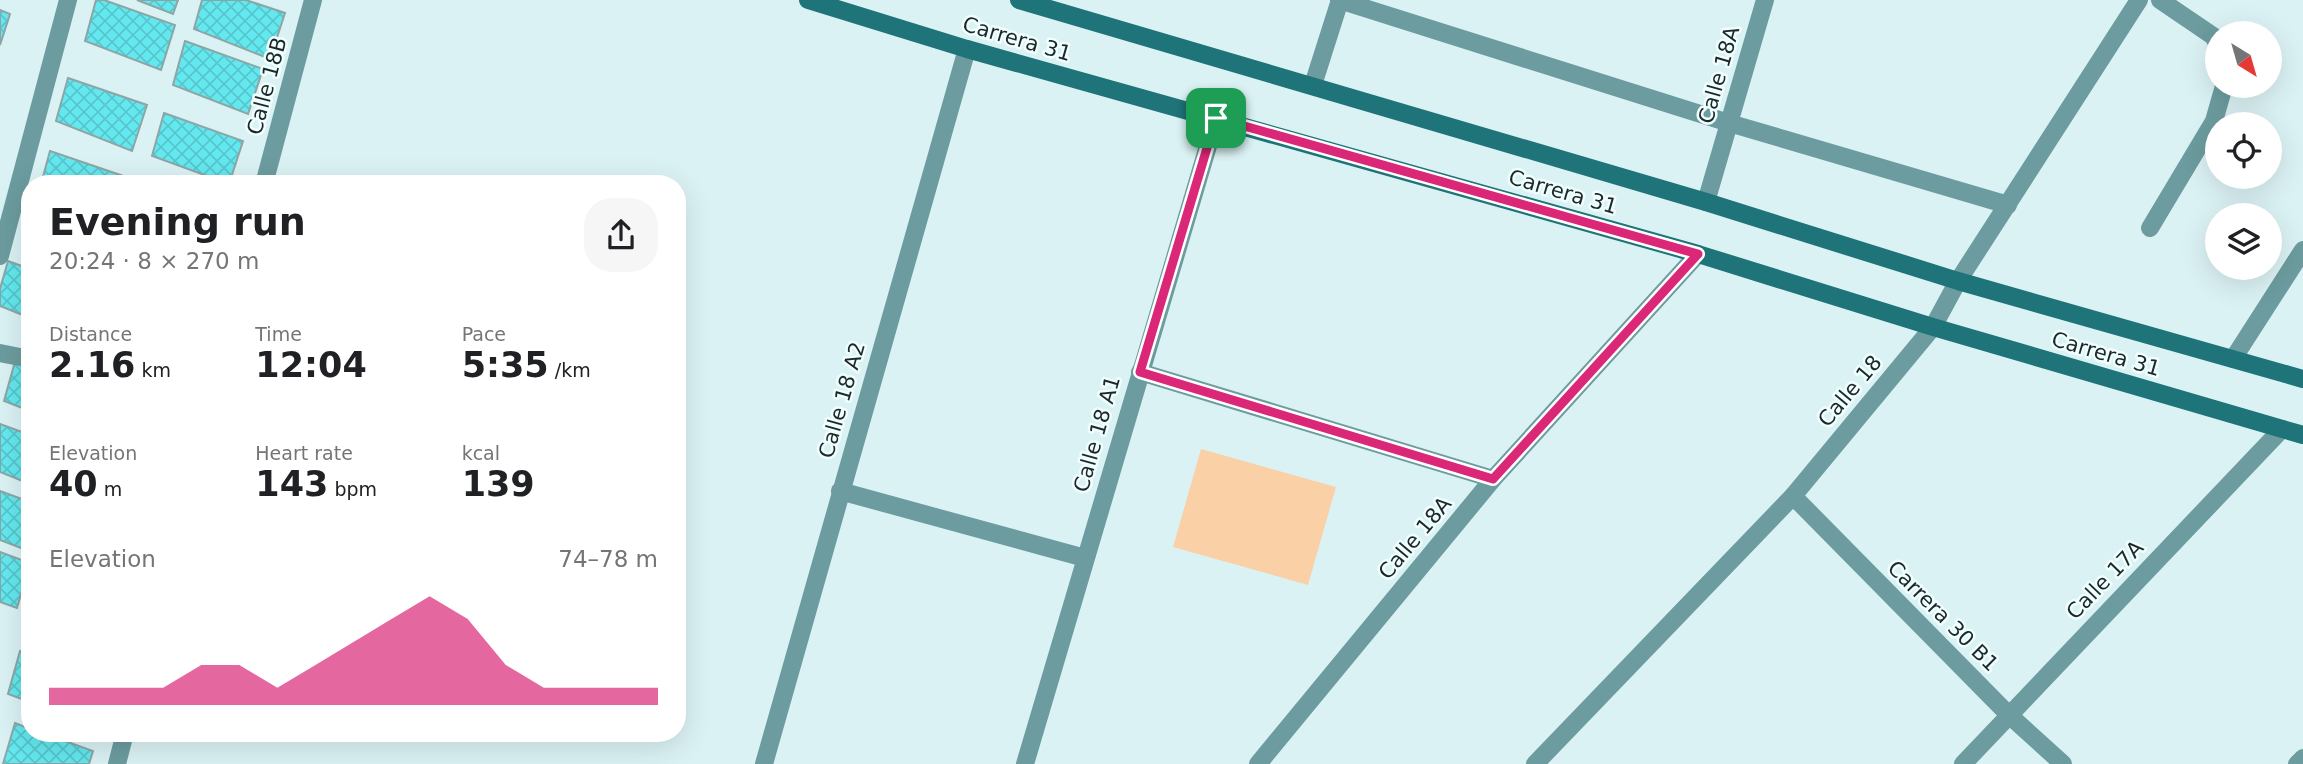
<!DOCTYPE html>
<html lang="en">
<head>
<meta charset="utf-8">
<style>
	:root { --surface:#fff; --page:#f6f6f6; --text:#202124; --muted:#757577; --accent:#db2777 }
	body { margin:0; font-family:"DejaVu Sans",sans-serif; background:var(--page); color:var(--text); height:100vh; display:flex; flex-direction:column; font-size:26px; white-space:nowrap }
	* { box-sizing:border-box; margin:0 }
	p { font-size:23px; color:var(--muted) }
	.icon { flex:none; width:38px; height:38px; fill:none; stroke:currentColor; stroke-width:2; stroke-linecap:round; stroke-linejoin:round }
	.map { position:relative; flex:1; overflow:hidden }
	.sheet { position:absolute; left:21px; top:175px; width:665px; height:567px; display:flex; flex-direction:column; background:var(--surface); border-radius:28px; box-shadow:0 7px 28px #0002 }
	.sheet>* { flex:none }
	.needle { width:46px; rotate:143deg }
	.fabs { position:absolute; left:2205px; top:21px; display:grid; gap:14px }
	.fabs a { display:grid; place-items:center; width:77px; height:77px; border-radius:50%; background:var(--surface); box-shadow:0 7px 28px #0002; font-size:35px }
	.pin { position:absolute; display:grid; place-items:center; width:60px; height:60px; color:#fff; margin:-30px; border-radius:14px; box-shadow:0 4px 10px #0006 }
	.round { display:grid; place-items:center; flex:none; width:74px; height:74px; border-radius:28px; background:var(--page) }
	.summary { display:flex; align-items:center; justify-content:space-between; height:119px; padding:0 28px }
	h1 { font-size:38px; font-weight:800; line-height:52px }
	.figures { display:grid; grid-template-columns:repeat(3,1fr); gap:10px; height:119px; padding:7px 28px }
	.figures div { display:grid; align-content:center }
	.figures b { font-size:35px; font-weight:800 }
	.figures small { font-size:19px; font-weight:400 }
	.figures p { font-size:19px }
	.chart { height:196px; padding:14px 28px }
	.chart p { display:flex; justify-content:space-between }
	.chart svg { width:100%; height:126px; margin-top:7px; fill:var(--accent); opacity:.7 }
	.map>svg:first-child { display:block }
	.green { fill:#fad0a6 }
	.building { fill:url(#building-cross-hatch); stroke:#8ea5a6; stroke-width:2 }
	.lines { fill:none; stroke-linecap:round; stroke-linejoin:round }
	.service { stroke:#6c9c9f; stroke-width:18 }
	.minor { stroke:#6c9c9f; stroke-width:18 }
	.secondary { stroke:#1e7479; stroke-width:18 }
	.route-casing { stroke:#fff; stroke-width:14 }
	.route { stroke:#db2777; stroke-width:9 }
	.labels { text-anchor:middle; stroke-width:5; stroke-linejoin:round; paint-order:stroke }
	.street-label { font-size:21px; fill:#1e2728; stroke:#effefe }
</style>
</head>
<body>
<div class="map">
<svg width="2303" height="764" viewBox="0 0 2303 764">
	<defs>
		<pattern id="building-cross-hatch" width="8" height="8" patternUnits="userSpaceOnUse" patternTransform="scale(1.75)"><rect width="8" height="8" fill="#64e8ef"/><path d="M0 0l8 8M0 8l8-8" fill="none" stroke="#56c7cd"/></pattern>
	</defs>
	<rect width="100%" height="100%" fill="#dbf2f4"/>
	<path class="green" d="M1201,449L1336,487L1308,585L1173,547Z"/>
	<g class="building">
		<path d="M96,0H104L175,25L161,70L85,41Z"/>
		<path d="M137,0H178L173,14Z"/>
		<path d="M202,0H246L285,13L270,59L194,29Z"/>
		<path d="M0,10L10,14L0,45Z"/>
		<path d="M185,41L263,69L248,114L173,85Z"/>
		<path d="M68,78L147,105L132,151L56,121Z"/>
		<path d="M164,113L243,141L229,184L152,156Z"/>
		<path d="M50,151L129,178L127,184H41Z"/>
		<path d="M30,227V261L22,258Z"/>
		<path d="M8,261L30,269V318L0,306V289Z"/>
		<path d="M16,358L30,363V411L4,401Z"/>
		<path d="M0,424L30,435V484L0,472Z"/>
		<path d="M0,491L30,502L29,551L0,540Z"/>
		<path d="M0,552L30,563L17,608L0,602Z"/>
		<path d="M20,651L30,654V702L8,694Z"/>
		<path d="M15,723L30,729V733H43L93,751L89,764H3Z"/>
	</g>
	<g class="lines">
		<g class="service">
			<path d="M2160,0L2213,36L2217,43"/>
			<path d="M2150,228L2214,121L2224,86"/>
		</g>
		<g class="minor">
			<path d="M1339,0L1729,123L2008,205"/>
			<path d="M1313,85L1340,0"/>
			<path d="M264,184L313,0"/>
			<path d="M1706,202L1765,0"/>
			<path d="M0,256L68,0"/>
			<path d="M0,353L30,359"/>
			<path d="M2233,359L2303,250"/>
			<path d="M1140,372L1493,479"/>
			<path d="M840,491L1085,558"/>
			<path d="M1793,496L2008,714L2063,764"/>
			<path d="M117,764L125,733"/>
			<path d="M764,764L967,49"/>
			<path d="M1025,764L1216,119"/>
			<path d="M1258,764L1493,479L1698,254"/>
			<path d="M1535,764L1793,496L1933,327L1958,281L2139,0"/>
			<path d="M1963,764L2282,429"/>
			<path d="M2297,764L2303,758"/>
		</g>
		<g class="secondary">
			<path d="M808,0L967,49L1698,254L1933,327L2303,435"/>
			<path d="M1019,0L1706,202L1958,281L2303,379"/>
		</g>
	</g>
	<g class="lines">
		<g class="route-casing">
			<path id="route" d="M1216,118L1698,254L1493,479L1140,372Z"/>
		</g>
		<use href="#route" class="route"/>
	</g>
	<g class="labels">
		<g class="street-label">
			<text transform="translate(1017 39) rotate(16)" y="7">Carrera 31</text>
			<text transform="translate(1719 75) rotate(-74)" y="7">Calle 18A</text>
			<text transform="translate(267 86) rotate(-75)" y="7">Calle 18B</text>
			<text transform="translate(1563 192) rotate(16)" y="7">Carrera 31</text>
			<text transform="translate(2106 354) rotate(16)" y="7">Carrera 31</text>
			<text transform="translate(1850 391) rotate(-50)" y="7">Calle 18</text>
			<text transform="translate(842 400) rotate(-74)" y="7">Calle 18 A2</text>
			<text transform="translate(1097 434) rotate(-74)" y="7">Calle 18 A1</text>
			<text transform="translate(1415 538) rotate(-50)" y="7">Calle 18A</text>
			<text transform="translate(2105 580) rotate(-46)" y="7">Calle 17A</text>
			<text transform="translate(1943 616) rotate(45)" y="7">Carrera 30 B1</text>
		</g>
	</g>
</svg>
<div class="fabs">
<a><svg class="needle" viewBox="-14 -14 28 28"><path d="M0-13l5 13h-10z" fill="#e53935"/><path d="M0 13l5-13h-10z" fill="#757577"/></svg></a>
<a><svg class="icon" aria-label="locate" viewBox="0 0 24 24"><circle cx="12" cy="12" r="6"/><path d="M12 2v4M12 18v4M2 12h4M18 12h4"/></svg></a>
<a><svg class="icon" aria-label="layers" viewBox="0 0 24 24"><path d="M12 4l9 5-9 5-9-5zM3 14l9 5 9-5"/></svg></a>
</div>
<div class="pin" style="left:1216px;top:118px;background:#1e9e55"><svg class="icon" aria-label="arrive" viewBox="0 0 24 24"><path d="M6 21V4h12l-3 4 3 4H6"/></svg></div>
<section class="sheet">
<div class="summary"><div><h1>Evening run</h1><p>20:24 · 8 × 270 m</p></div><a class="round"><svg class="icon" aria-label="share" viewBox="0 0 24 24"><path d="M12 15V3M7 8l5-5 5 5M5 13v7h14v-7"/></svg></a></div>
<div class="figures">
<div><p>Distance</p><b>2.16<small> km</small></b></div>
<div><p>Time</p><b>12:04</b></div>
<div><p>Pace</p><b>5:35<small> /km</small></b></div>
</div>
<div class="figures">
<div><p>Elevation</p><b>40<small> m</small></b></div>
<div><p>Heart rate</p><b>143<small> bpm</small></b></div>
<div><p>kcal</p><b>139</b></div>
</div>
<div class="chart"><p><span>Elevation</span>74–78 m</p>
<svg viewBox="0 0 160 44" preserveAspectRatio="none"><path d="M0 44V38L10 38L20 38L30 38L40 30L50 30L60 38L70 30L80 22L90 14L100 6L110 14L120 30L130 38L140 38L150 38L160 38V44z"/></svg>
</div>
</section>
</div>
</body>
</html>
